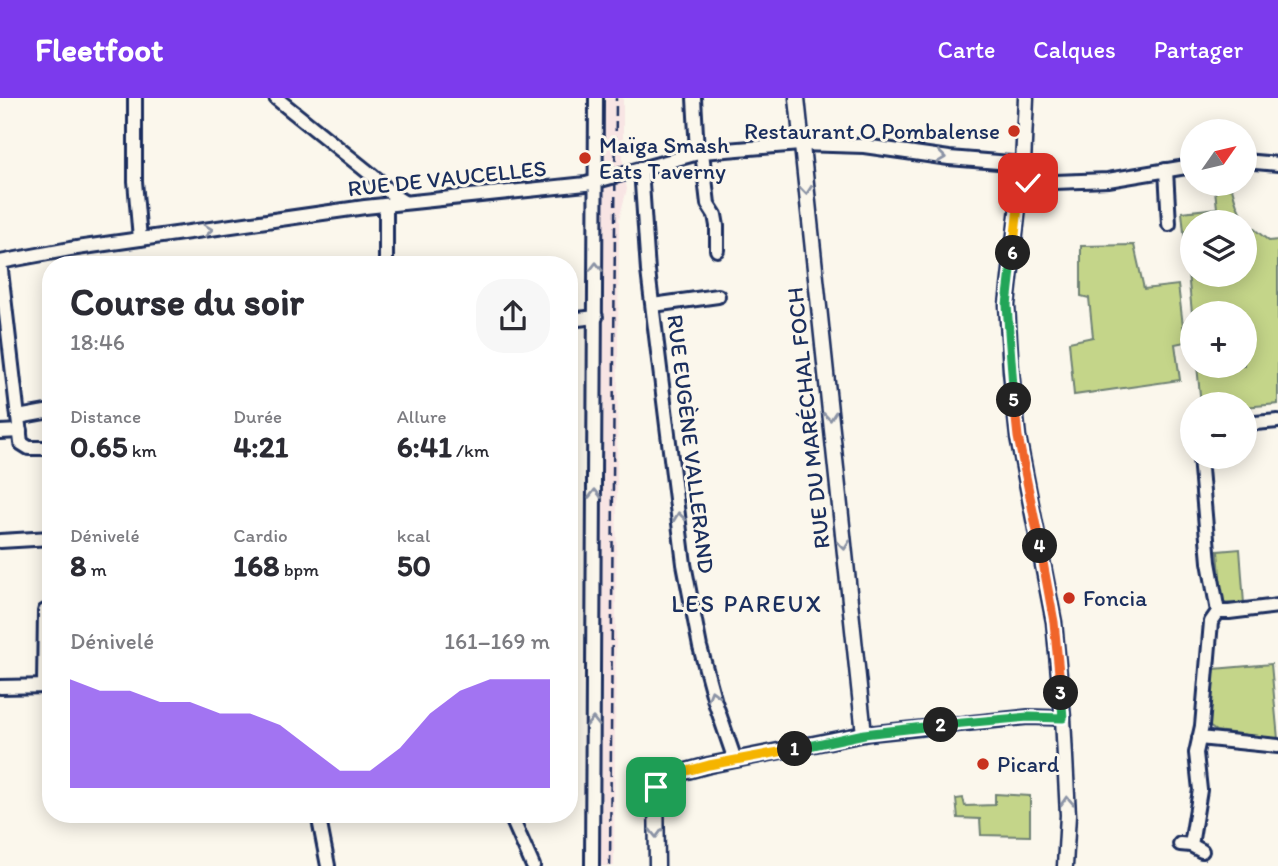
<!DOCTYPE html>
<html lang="fr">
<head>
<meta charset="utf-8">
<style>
	:root { --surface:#fff; --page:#f7f7f7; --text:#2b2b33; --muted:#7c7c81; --accent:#7c3aed }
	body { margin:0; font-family:Itim,sans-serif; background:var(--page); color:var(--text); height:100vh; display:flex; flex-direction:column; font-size:26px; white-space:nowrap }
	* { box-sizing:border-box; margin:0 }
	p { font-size:23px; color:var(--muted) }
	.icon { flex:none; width:38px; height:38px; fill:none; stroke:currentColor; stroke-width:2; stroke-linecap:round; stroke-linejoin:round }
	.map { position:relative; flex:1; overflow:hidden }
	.side { position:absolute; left:42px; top:158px; width:536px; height:567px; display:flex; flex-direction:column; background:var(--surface); border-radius:28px; box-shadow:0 4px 18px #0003 }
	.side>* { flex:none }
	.needle { width:46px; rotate:56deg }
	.fabs { position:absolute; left:1180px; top:21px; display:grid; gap:14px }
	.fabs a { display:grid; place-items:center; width:77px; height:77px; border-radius:50%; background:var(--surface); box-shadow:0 4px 18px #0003; font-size:35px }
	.pin { position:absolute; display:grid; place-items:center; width:60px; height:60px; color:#fff; margin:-30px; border-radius:14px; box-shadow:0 4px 10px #0006 }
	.km { position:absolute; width:35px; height:35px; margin:-18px; border-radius:50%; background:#222; color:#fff; font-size:19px; line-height:35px; text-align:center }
	.round { display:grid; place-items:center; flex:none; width:74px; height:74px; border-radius:28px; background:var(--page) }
	.headline { display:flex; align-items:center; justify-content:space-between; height:119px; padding:0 28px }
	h1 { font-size:38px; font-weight:700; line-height:52px }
	.metrics { display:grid; grid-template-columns:repeat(3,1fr); gap:10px; height:119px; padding:7px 28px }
	.metrics div { display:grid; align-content:center }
	.metrics b { font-size:30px; font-weight:700 }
	.metrics small { font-size:19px; font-weight:400 }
	.metrics p { font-size:19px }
	.chart { height:196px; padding:14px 28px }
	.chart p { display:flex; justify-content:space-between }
	.chart svg { width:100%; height:126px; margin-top:7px; fill:var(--accent); opacity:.7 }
	header { display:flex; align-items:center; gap:42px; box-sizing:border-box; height:98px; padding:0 35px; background:var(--accent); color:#fff }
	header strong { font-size:33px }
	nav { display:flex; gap:38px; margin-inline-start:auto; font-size:24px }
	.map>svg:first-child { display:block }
	.built { fill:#f8e5e4 }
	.green { fill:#c4d589; stroke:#708274; stroke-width:2; fill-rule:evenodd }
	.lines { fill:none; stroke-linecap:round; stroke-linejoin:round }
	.minor-casing { stroke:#1b2f5e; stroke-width:18 }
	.tertiary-casing { stroke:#1b2f5e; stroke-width:19 }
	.minor { stroke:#fbf7ec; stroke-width:12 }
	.tertiary { stroke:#fbf7ec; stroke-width:14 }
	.rail { stroke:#1b2f5e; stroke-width:2.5; stroke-dasharray:10 5; stroke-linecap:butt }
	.oneway { stroke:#8b93a5 }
	.split-1-casing { stroke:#fff; stroke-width:14 }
	.split-2-casing { stroke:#fff; stroke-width:14 }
	.split-3-casing { stroke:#fff; stroke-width:14 }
	.split-4-casing { stroke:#fff; stroke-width:14 }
	.split-5-casing { stroke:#fff; stroke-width:14 }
	.split-6-casing { stroke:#fff; stroke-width:14 }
	.split-7-casing { stroke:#fff; stroke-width:14 }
	.split-1 { stroke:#f5b400; stroke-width:9 }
	.split-2 { stroke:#22a559; stroke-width:9 }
	.split-3 { stroke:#22a559; stroke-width:9 }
	.split-4 { stroke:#f0652b; stroke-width:9 }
	.split-5 { stroke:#f0652b; stroke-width:9 }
	.split-6 { stroke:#22a559; stroke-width:9 }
	.split-7 { stroke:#f5b400; stroke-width:9 }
	.poi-dot { fill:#c8321e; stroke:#fbf7ec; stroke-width:2.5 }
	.labels { text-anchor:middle; stroke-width:6; stroke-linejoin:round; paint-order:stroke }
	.poi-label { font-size:23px; fill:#1b2f5e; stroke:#fbf7ec; text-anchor:start }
	.street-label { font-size:23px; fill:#1b2f5e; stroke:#fbf7ec }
	.neighbourhood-label { font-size:24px; letter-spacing:2px; fill:#1b2f5e; stroke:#fbf7ec }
</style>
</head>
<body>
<header>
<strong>Fleetfoot</strong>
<nav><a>Carte</a><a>Calques</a><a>Partager</a></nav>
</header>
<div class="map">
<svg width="1278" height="768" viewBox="0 0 1278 768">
	<rect width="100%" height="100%" fill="#fbf7ec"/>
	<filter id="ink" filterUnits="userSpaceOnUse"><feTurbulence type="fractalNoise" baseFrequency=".0143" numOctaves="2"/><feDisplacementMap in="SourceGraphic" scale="14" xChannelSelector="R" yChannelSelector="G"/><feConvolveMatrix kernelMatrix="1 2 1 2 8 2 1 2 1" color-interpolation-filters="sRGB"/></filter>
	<g filter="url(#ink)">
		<g class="built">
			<path d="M604,0H623V66L621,70L604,73Z"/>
			<path d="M625,81L627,91L619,121L614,768H597L603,89Z"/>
		</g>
		<g class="green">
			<path d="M1232,90C1239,120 1245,124 1269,143L1278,142V306L1244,309V306H1201L1197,268H1244V215H1192L1182,114L1217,110L1215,92ZM1192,124H1244V177H1192Z"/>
			<path d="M1134,147L1144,191L1178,187L1185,244L1175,246L1180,282L1074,297L1069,244L1093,239L1089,200L1081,198V148Z"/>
			<path d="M1240,451L1244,506L1224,505L1222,503L1218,453Z"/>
			<path d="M1271,566L1278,641L1216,633L1209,628L1214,571Z"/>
			<path d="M995,696L1030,698V738L981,737L980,721L958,720L956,701L963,700L965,708L995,707Z"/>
		</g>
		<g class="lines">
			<g class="minor-casing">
				<g id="minor">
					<path d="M135,0V83L140,141"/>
					<path d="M276,0L378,82L391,96L404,104"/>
					<path d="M694,0L697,54"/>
					<path d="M702,54L708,106L715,117L717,128V152"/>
					<path d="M1244,63L1278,66"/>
					<path d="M641,71L648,173L684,466L700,549L715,604L735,662"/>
					<path d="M1166,72L1169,126"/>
					<path d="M1028,85L1108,82L1192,68"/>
					<path d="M386,166V108"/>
					<path d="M653,207L718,198"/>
					<path d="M569,222L596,219"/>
					<path d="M18,319L51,313"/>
					<path d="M1244,326L1278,323"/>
					<path d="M0,334L20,333"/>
					<path d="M51,350H29L21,345L0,164L70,151L365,109L586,86L702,54L800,46L864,48L949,60L1023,66"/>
					<path d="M0,443L51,440"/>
					<path d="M1218,514H1229L1278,508"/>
					<path d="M44,588L45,513"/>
					<path d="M0,589L51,588"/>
					<path d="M864,636L1028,619L1063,620"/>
					<path d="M1199,640L1278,648"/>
					<path d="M318,716L328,768"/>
					<path d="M510,716L533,768"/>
					<path d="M1180,746L1191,747L1202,753"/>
					<path d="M1191,747L1200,692L1196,655L1202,628L1211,524L1218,514L1209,464L1200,359"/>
					<path d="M592,768L596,0"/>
				</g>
			</g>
			<g class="tertiary-casing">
				<g id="tertiary">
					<path d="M1026,0L1023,66L1028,85L1018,109L1007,207L1011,273L1018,339L1054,524L1063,620L1068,717L1065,768"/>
					<path d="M657,768L656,689L661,680L709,667L864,636L797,0"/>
				</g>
			</g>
			<use href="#minor" class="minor"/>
			<use href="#tertiary" class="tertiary"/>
			<path class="rail" d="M610,768L616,0"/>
		</g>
		<defs><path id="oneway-chevron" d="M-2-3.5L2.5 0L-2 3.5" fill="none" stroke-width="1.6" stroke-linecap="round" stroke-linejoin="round" transform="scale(1.75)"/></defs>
		<g class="oneway">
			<use href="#oneway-chevron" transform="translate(941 59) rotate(7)"/>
			<use href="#oneway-chevron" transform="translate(806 92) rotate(84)"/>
			<use href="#oneway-chevron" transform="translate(208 132) rotate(-8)"/>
			<use href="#oneway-chevron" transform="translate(596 169) rotate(-90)"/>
			<use href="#oneway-chevron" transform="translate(830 318) rotate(84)"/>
			<use href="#oneway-chevron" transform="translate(595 396) rotate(-90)"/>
			<use href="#oneway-chevron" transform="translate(679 419) rotate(-97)"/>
			<use href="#oneway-chevron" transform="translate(844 447) rotate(84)"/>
			<use href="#oneway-chevron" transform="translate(713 597) rotate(-106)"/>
			<use href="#oneway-chevron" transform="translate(593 624) rotate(-90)"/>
			<use href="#oneway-chevron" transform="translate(1067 703) rotate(-93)"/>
			<use href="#oneway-chevron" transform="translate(656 735) rotate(89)"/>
		</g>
	</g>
	<g class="lines" filter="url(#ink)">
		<g class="split-1-casing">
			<path id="split-1" d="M656,689L659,682L665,679L709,667L795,651"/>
		</g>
		<g class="split-2-casing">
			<path id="split-2" d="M795,651L864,636L941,627"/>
		</g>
		<g class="split-3-casing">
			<path id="split-3" d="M941,627L1028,619L1063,620L1061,595"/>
		</g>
		<g class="split-4-casing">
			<path id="split-4" d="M1040,448L1054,524L1061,595"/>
		</g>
		<g class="split-5-casing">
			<path id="split-5" d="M1014,302L1018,339L1040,448"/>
		</g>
		<g class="split-6-casing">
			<path id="split-6" d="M1013,155L1007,207L1014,302"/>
		</g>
		<g class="split-7-casing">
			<path id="split-7" d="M1013,155L1018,109L1028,85"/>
		</g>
		<use href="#split-1" class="split-1"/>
		<use href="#split-2" class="split-2"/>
		<use href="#split-3" class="split-3"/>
		<use href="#split-4" class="split-4"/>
		<use href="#split-5" class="split-5"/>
		<use href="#split-6" class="split-6"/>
		<use href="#split-7" class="split-7"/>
	</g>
	<g class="poi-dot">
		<circle cx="1014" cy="33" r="7"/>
		<circle cx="585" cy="60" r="7"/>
		<circle cx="1069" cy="500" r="7"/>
		<circle cx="983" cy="666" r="7"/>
	</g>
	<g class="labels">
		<g class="poi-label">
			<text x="1000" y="41" text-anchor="end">Restaurant O Pombalense</text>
			<text x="599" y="55">Maïga Smash<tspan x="599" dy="26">Eats Taverny</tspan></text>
			<text x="1083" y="508">Foncia</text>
			<text x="997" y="674">Picard</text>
		</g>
		<g class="street-label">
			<text transform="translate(447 80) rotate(-6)" y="8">RUE DE VAUCELLES</text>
			<text transform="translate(808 320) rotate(-96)" y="8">RUE DU MARÉCHAL FOCH</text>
			<text transform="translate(691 346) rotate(83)" y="8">RUE EUGÈNE VALLERAND</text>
		</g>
		<g class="neighbourhood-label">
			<text x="747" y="514">LES PAREUX</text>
		</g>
	</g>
</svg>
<div class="fabs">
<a><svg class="needle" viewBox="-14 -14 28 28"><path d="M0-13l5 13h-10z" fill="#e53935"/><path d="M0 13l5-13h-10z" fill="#7c7c81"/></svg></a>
<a><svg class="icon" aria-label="layers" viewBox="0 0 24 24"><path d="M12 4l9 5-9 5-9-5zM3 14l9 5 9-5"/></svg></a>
<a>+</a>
<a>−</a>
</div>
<div class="pin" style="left:656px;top:689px;background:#1e9e55"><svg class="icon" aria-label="arrive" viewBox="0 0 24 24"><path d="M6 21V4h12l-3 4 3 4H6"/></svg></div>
<div class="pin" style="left:1028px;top:85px;background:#d93025"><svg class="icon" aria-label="check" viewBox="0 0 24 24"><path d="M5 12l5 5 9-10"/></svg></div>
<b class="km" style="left:795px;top:651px">1</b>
<b class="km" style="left:941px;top:627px">2</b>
<b class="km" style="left:1061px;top:595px">3</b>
<b class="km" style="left:1040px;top:448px">4</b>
<b class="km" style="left:1014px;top:302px">5</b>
<b class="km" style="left:1013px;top:155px">6</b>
<section class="side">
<div class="headline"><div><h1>Course du soir</h1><p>18:46</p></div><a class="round"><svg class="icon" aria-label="share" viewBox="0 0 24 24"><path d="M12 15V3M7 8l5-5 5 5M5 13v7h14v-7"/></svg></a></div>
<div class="metrics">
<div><p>Distance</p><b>0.65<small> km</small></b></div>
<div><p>Durée</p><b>4:21</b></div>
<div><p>Allure</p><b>6:41<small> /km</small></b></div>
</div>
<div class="metrics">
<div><p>Dénivelé</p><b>8<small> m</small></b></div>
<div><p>Cardio</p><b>168<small> bpm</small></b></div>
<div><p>kcal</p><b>50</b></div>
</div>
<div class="chart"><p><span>Dénivelé</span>161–169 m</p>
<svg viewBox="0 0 160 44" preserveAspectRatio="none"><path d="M0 44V6L10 10L20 10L30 14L40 14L50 18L60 18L70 22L80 30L90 38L100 38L110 30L120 18L130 10L140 6L150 6L160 6V44z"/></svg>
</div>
</section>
</div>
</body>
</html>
